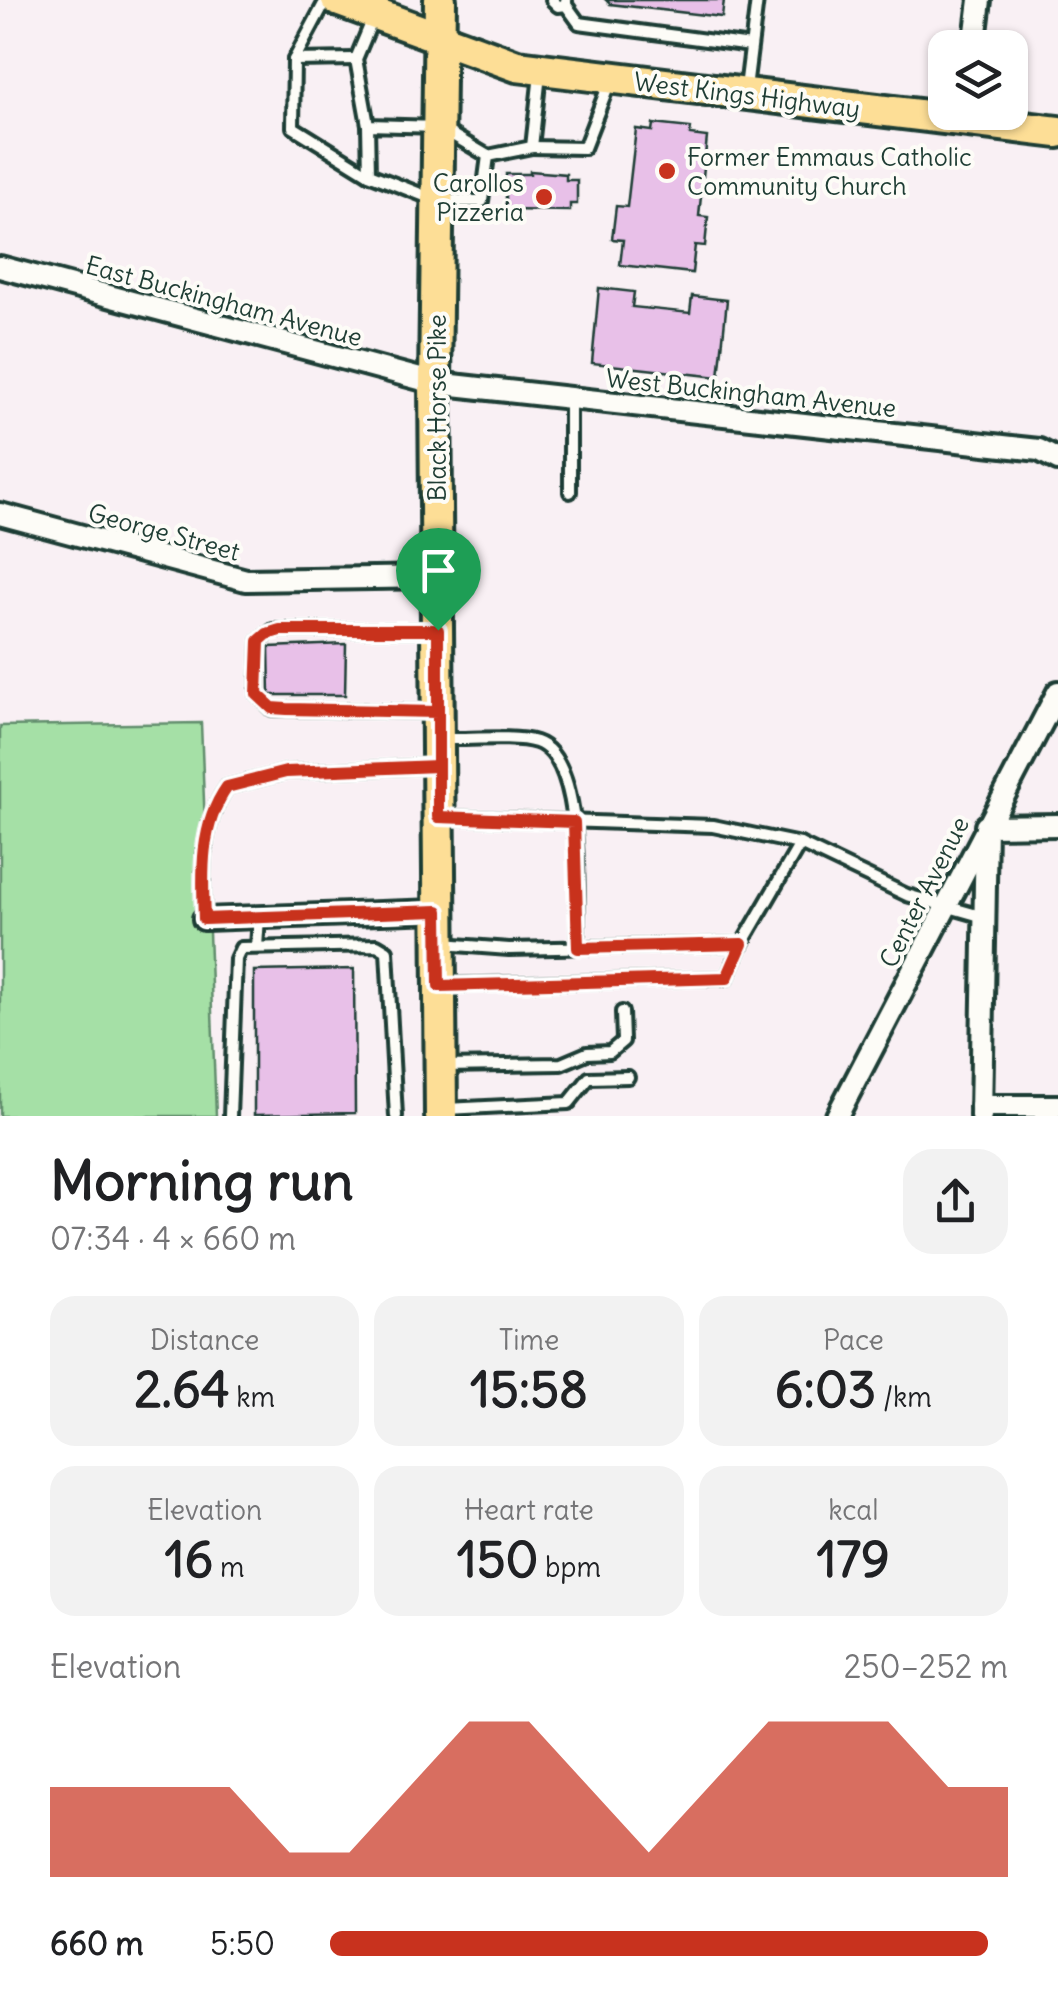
<!DOCTYPE html>
<html lang="en">
<head>
<meta charset="utf-8">
<style>
	:root { --surface:#fff; --page:#f2f2f2; --text:#202124; --muted:#757577; --accent:#c8321e }
	body { margin:0; font-family:Delius,sans-serif; background:var(--page); color:var(--text); height:100vh; display:flex; flex-direction:column; font-size:38px; white-space:nowrap }
	* { box-sizing:border-box; margin:0 }
	p { font-size:32px; color:var(--muted) }
	.icon { flex:none; width:55px; height:55px; fill:none; stroke:currentColor; stroke-width:2; stroke-linecap:round; stroke-linejoin:round }
	.map { position:relative; height:1116px; overflow:hidden }
	.panel { display:flex; flex-direction:column; background:var(--surface); flex:1 }
	.panel>* { flex:none }
	.buttons { position:absolute; left:928px; top:30px; display:grid; gap:20px }
	.buttons a { display:grid; place-items:center; width:100px; height:100px; border-radius:20px; background:var(--surface); box-shadow:0 2px 8px #0004; font-size:50px }
	.pin { position:absolute; display:grid; place-items:center; width:85px; height:85px; color:#fff; margin:-102px -42px; border-radius:50% 50% 50% 0; rotate:-45deg; box-shadow:0 0 10px #0007 }
	.pin .icon { rotate:45deg }
	.round { display:grid; place-items:center; flex:none; width:105px; height:105px; border-radius:30px; background:var(--page) }
	.head { display:flex; align-items:center; justify-content:space-between; height:170px; padding:0 50px }
	h1 { font-size:55px; font-weight:700; line-height:75px }
	.figures { display:grid; grid-template-columns:repeat(3,1fr); gap:15px; height:170px; padding:10px 50px }
	.figures div { display:grid; align-content:center; border-radius:25px; background:var(--page); text-align:center }
	.figures b { font-size:50px; font-weight:700 }
	.figures small { font-size:28px; font-weight:400 }
	.figures p { font-size:28px }
	.chart { height:280px; padding:20px 50px }
	.chart p { display:flex; justify-content:space-between }
	.chart svg { width:100%; height:180px; margin-top:10px; fill:var(--accent); opacity:.7 }
	ul { padding:0 50px; list-style:none; font-size:32px }
	li { display:grid; grid-template-columns:160px 120px 1fr; align-items:center; height:75px }
	li i { height:25px; border-radius:12px; background:var(--accent) }
	.map>svg:first-child { display:block }
	.green { fill:#a5e0a6; stroke:#628e6d; stroke-width:2.5 }
	.building { fill:#e8c0e8; stroke:#1f3d34; stroke-width:2.5 }
	.lines { fill:none; stroke-linecap:round; stroke-linejoin:round }
	.service-casing { stroke:#1f3d34; stroke-width:18 }
	.minor-casing { stroke:#1f3d34; stroke-width:28 }
	.primary-casing { stroke:#1f3d34; stroke-width:38 }
	.service { stroke:#fdfcf7; stroke-width:10 }
	.minor { stroke:#fdfcf7; stroke-width:20 }
	.primary { stroke:#fdde96; stroke-width:30 }
	.route-casing { stroke:#fff; stroke-width:20 }
	.route { stroke:#c8321e; stroke-width:12 }
	.poi-dot { fill:#c8321e; stroke:#fdfcf7; stroke-width:4 }
	.labels { text-anchor:middle; stroke-width:8; stroke-linejoin:round; paint-order:stroke }
	.street-label { font-size:25px; fill:#1f3d34; stroke:#fdfcf7 }
	.poi-label { font-size:25px; fill:#1f3d34; stroke:#fdfcf7; text-anchor:start }
</style>
</head>
<body>
<div class="map">
<svg width="1058" height="1116" viewBox="0 0 1058 1116">
	<rect width="100%" height="100%" fill="#f9f0f4"/>
	<filter id="ink" filterUnits="userSpaceOnUse"><feTurbulence type="fractalNoise" baseFrequency=".01" numOctaves="2"/><feDisplacementMap in="SourceGraphic" scale="20" xChannelSelector="R" yChannelSelector="G"/><feConvolveMatrix kernelMatrix="1 2 1 2 8 2 1 2 1" color-interpolation-filters="sRGB"/></filter>
	<g filter="url(#ink)">
		<path class="green" d="M201,723L216,1116H0V726Z"/>
		<g class="building">
			<path d="M606,0H724L722,17L610,4Z"/>
			<path d="M653,124L691,128L690,135L707,137L699,216L708,217L705,246L695,245L692,273L620,265L623,240L612,239L616,206L627,207L636,129L652,131Z"/>
			<path d="M530,171L566,174V180H577V204H570V211L506,210V174H530Z"/>
			<path d="M599,288L634,292L632,307L690,313L692,296L727,300L719,377L592,363Z"/>
			<path d="M346,644L345,695H270L269,647Z"/>
			<path d="M354,969L355,1113L254,1115V971Z"/>
		</g>
		<g class="lines">
			<g class="service-casing">
				<g id="service">
					<path d="M326,0L294,60L293,127L369,174"/>
					<path d="M552,0L558,6L566,5V1"/>
					<path d="M566,5L579,23L751,46"/>
					<path d="M294,60L356,59"/>
					<path d="M746,88L757,0"/>
					<path d="M368,125L439,127L488,156L482,201H438L369,174L368,125L356,59L374,16"/>
					<path d="M532,147L584,148L610,81"/>
					<path d="M488,156L532,147L540,74"/>
					<path d="M570,398V492"/>
					<path d="M432,630H273L259,641L257,694L272,709L434,712"/>
					<path d="M442,739C467,740 514,735 536,742C587,759 576,902 578,947"/>
					<path d="M442,817L713,826L800,844L907,895L984,917"/>
					<path d="M204,919C202,874 200,825 227,787L286,772L437,766"/>
					<path d="M443,944L509,949L742,944L800,844"/>
					<path d="M257,947L259,917"/>
					<path d="M445,985L727,978L742,944"/>
					<path d="M444,1066L561,1064L587,1053L610,1052L623,1041L622,1012"/>
					<path d="M446,1109L569,1103L589,1078L628,1077"/>
					<path d="M230,1116L236,959L241,948L377,945L387,951L396,1116"/>
				</g>
			</g>
			<g class="minor-casing">
				<g id="minor">
					<path d="M974,48L980,0"/>
					<path d="M0,267L435,383L1039,450L1058,460"/>
					<path d="M0,514L246,580L437,577"/>
					<path d="M204,919L438,911"/>
					<path d="M981,1106H1058"/>
					<path d="M837,1116L1058,692"/>
					<path d="M981,1116L986,826L1058,825"/>
				</g>
			</g>
			<g class="primary-casing">
				<g id="primary">
					<path d="M337,0L517,66L1058,132"/>
					<path d="M440,0L435,383L441,1116"/>
				</g>
			</g>
			<use href="#service" class="service"/>
			<use href="#minor" class="minor"/>
			<use href="#primary" class="primary"/>
		</g>
	</g>
	<g class="lines" filter="url(#ink)">
		<g class="route-casing">
			<path id="route" d="M438,630H280L267,634L259,641L257,694L272,708L287,709L438,712V766L286,772L227,787C200,825 202,873 204,919L438,911L439,986L727,978L742,944L578,948L574,822L438,817C438,755 438,693 438,630"/>
		</g>
		<use href="#route" class="route"/>
	</g>
	<g class="poi-dot">
		<circle cx="667" cy="171" r="10"/>
		<circle cx="544" cy="197" r="10"/>
	</g>
	<g class="labels">
		<g class="street-label">
			<text transform="translate(747 95) rotate(7)" y="9">West Kings Highway</text>
			<text transform="translate(224 301) rotate(15)" y="9">East Buckingham Avenue</text>
			<text transform="translate(751 393) rotate(6)" y="9">West Buckingham Avenue</text>
			<text transform="translate(437 408) rotate(-90)" y="9">Black Horse Pike</text>
			<text transform="translate(164 532) rotate(15)" y="9">George Street</text>
			<text transform="translate(924 892) rotate(-63)" y="9">Center Avenue</text>
		</g>
		<g class="poi-label">
			<text x="687" y="166">Former Emmaus Catholic<tspan x="687" dy="29">Community Church</tspan></text>
			<text x="524" y="192" text-anchor="end">Carollos<tspan x="524" dy="29">Pizzeria</tspan></text>
		</g>
	</g>
</svg>
<div class="buttons">
<a><svg class="icon" aria-label="layers" viewBox="0 0 24 24"><path d="M12 4l9 5-9 5-9-5zM3 14l9 5 9-5"/></svg></a>
</div>
<div class="pin" style="left:438px;top:630px;background:#1e9e55"><svg class="icon" aria-label="arrive" viewBox="0 0 24 24"><path d="M6 21V4h12l-3 4 3 4H6"/></svg></div>
</div>
<section class="panel">
<div class="head"><div><h1>Morning run</h1><p>07:34 · 4 × 660 m</p></div><a class="round"><svg class="icon" aria-label="share" viewBox="0 0 24 24"><path d="M12 15V3M7 8l5-5 5 5M5 13v7h14v-7"/></svg></a></div>
<div class="figures">
<div><p>Distance</p><b>2.64<small> km</small></b></div>
<div><p>Time</p><b>15:58</b></div>
<div><p>Pace</p><b>6:03<small> /km</small></b></div>
</div>
<div class="figures">
<div><p>Elevation</p><b>16<small> m</small></b></div>
<div><p>Heart rate</p><b>150<small> bpm</small></b></div>
<div><p>kcal</p><b>179</b></div>
</div>
<div class="chart"><p><span>Elevation</span>250–252 m</p>
<svg viewBox="0 0 160 44" preserveAspectRatio="none"><path d="M0 44V22L10 22L20 22L30 22L40 38L50 38L60 22L70 6L80 6L90 22L100 38L110 22L120 6L130 6L140 6L150 22L160 22V44z"/></svg>
</div>
<ul>
<li><b>660 m</b>5:50<i style="width:97%"></i></li>
</ul>
</section>
</body>
</html>
